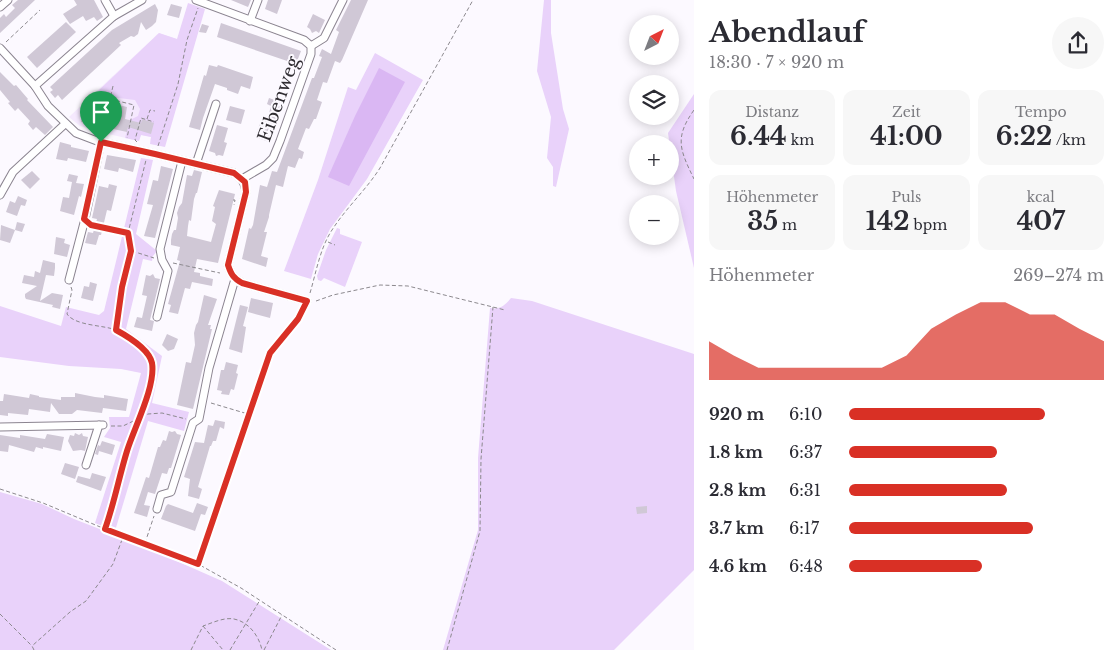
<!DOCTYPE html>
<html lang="de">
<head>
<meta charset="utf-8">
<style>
	:root { --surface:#fff; --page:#f7f7f7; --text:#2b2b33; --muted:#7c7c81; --accent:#d93025 }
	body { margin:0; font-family:"Libre Baskerville",serif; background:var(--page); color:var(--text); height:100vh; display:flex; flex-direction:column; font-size:19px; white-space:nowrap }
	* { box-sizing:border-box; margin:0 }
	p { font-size:16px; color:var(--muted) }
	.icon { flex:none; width:28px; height:28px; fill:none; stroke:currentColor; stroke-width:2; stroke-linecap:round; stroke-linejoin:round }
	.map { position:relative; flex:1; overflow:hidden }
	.panel { display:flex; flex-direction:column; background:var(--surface); width:425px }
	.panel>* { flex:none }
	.needle { width:32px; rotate:42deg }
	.buttons { position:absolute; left:629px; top:15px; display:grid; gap:10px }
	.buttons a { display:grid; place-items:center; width:50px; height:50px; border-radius:50%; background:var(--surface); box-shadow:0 2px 12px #0003; font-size:25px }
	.pin { position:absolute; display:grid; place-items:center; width:42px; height:42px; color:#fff; margin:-51px -21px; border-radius:50% 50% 50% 0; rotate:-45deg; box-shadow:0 0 5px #0007 }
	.pin .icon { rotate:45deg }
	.round { display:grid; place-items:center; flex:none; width:52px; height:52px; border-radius:26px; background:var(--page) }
	.summary { display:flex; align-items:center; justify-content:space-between; height:85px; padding:0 15px }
	h1 { font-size:28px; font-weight:700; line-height:38px }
	.stats { display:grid; grid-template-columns:repeat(3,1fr); gap:8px; height:85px; padding:5px 15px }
	.stats div { display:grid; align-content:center; border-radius:12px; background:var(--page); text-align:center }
	.stats b { font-size:25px; font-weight:700 }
	.stats small { font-size:14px; font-weight:400 }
	.stats p { font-size:14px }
	.chart { height:140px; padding:10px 15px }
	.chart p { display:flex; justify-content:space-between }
	.chart svg { width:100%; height:90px; margin-top:5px; fill:var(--accent); opacity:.7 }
	ul { padding:0 15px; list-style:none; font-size:16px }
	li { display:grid; grid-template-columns:80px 60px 1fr; align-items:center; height:38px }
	li i { height:12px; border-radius:6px; background:var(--accent) }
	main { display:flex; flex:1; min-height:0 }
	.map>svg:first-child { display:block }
	.built { fill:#f5e9fe }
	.green { fill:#e9d2fa }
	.water { fill:#dab7f3 }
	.building { fill:#d0c8d6 }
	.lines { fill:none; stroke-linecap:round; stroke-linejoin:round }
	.minor-casing { stroke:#8b8490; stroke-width:9 }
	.path { stroke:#8c898e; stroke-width:1; stroke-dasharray:4 2.5; stroke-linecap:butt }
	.minor { stroke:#fff; stroke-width:7 }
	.route-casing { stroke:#fff; stroke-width:10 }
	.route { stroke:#d93025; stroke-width:6 }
	.labels { text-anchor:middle; stroke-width:4; stroke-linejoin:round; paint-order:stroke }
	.street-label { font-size:18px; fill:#302d32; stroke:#fcf9ff }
</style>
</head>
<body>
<main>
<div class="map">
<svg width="694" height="650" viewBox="0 0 694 650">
	<rect width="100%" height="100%" fill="#fcf9ff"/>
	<path class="built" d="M159,33L177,39L150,144L151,137L141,135L139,141L104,133L80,126L69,117Z"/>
	<g class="green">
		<path d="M544,0H551V33L563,109L569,129L556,187L553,186V167L547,158L551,117L537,71Z"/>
		<path d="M188,3L205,9L165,147L150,144L151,137L141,135L139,141L125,138L130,120L138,116L140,109L135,100L94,95L159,33L177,39Z"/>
		<path d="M375,53L423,80L367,179L330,229L318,254L311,279L284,271L318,180L348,87L356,90Z"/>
		<path d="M694,94V268L676,191L668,133Z"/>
		<path d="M141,158L153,160L136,234L157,251L153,256L152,261L143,259L126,329L162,356L152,403L189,412L184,431L148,421L115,531L95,523L121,442L104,437L110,428L109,417H129L141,373L121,369L69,366L0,357V306L61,326L66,307L99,315L104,311Z"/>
		<path d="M337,228L340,229V234L362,242L345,287L324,278L321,281L318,280L317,276L326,250Z"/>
		<path d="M511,298L532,301L694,354V570L614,650H443L478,530V458L490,308C500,310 505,305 511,298Z"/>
		<path d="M0,492L42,504L74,519L138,544L222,581L331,650H0Z"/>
	</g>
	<path class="water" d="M379,68L405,82L349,186L328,177L355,116Z"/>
	<g class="building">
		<path d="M18,0H35L0,33V18L4,14L6,17L15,8L12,5Z"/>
		<path d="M74,0H94L103,17L97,21L94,17L86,21L83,16L70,24L63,14L77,5Z"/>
		<path d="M231,0H251L248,7Z"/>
		<path d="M268,0H282L277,14L265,9Z"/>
		<path d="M351,0H368L342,60L340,63L335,61L327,83L323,82L317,100L322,102L316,119H314L309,129L306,128L298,149L304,152L302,159L299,158L295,168L288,166L283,187L276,185L269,215V217L264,232H267L261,256L268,258L266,267L242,259L249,228L251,229L253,225L260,185L267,187L272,171L277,172L312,78H314L322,57L319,56L322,49L331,54L339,32L336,30Z"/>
		<path d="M155,4L158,10L156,22L152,26L146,30L141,22L138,34L134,37L131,36L119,43L121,45L62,100L58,95L55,98L50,92L53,90L50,87L112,30Z"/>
		<path d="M171,4L182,7L179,18L167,15Z"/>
		<path d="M313,14L325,20L319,33L316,31L312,33L310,29L307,27Z"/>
		<path d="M66,22L76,32L37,68L27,57Z"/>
		<path d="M221,23L301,51L296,64L217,37Z"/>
		<path d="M202,24L209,26L206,33L199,32Z"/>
		<path d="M209,65L217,67L218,65L253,77L250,89L241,86L238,94L227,90V88L215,84L203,118L200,130L189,127L204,75L206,76Z"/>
		<path d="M0,72L14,86L16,85L28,99L27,100L53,127L45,135L36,127L33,130L28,124L30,121L18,108L15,111L8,103L10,102L0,90Z"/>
		<path d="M269,98L283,103L269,142L255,137L263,115L268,117L271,106L267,104Z"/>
		<path d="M103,101L127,107L125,119L141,123L142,119L154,123L151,134L128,127L127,132L81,122L84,108H86L87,104L102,108Z"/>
		<path d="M230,106L245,110L241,124L226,120Z"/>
		<path d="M217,125L228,128L224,142L227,143L223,156L219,155L216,156L215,153L209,151Z"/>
		<path d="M60,142L71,145V147L89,151L86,162L68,158L67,161L56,159Z"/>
		<path d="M107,155L136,160L133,172L119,168L118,172L104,169Z"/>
		<path d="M161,166L173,169L155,238L144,236L153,205L147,204L153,180L158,181Z"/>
		<path d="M194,170L202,172L197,193H196L194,199L191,221L189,220L188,226L187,236L211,242L216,224L212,221L215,207L213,206L219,190L235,194L218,263L197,259L194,272L200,273V276L213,279L212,286L192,282L190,289L185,288L178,314L169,312L171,305L168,304L180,261L177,260L180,247L171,245V240L172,234L174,230H176L178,218L177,213L179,207L182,203L187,175L192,176Z"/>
		<path d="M32,171L40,179L30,189L21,180Z"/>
		<path d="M69,174L78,176L76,183L84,184L81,197L79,196L74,215L60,211L63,197L69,198L72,182L67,181Z"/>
		<path d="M109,184L117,186L111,211L107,210L101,235H99L96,245L85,243L88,232L93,233L97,219L92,218L99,186L108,188Z"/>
		<path d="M18,196L27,200L25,206L21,205L17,216L6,212L10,201L15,203Z"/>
		<path d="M17,222L25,224L22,232L15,230Z"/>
		<path d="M1,225L15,230L10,243L0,240Z"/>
		<path d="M56,237L65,239L64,243L70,245L67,257L54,254Z"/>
		<path d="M43,260L55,263V268L54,276L46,275L40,301L52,293L63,295L60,309L52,307L53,305L26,299L25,297V294L37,286L22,283L24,275L34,277L35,271L40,273Z"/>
		<path d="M153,274L155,278L160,279L150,320L154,321L152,331L134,327L137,317L142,318L147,296L142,295L146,275L150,276Z"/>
		<path d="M90,282L97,284L93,301L81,298L84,286L89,287Z"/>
		<path d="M204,295L217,299L208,325H211L210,329H212L193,409L177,405L186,362L191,363L195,345L194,333L196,325L198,322Z"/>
		<path d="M251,298L273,303L270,318L248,312Z"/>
		<path d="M240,305L248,307L243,326L246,327L242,353L229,349Z"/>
		<path d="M167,334L178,339L174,349L168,351L162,345Z"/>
		<path d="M226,362L238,365L236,373L238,374L234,390L231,389L229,395L221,394L222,391L217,390L221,370H224Z"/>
		<path d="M75,393L95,397L104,398V395L128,399L126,411L103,408L102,413L77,410L72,414H59L51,403L50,412L29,409L28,415L8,413V416L0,415V401H3L4,394L29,398L30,394L39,396V397L61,400V397H75Z"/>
		<path d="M215,420L225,422L224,429L220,427L216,441H213L211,446H210L198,487L202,489L199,499L188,496L190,479L184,477L195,442L204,443L208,425L213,426Z"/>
		<path d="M169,431L172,432L175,431L177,434L181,435L171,468H169L167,474L162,473L155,494L148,492L144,505L150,506L147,517L134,513L146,477L149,478L158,447H160L163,440L166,441Z"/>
		<path d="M75,433L79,435L82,433L83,436L88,437L85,451L81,450L73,451L68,441L70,435L74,436Z"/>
		<path d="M47,434L64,437L61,451L43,447V449L36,447L34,452L9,445L8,452L0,451V435L20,438V435L45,439Z"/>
		<path d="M102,441L115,445L112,455L99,451L98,455L95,454L98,445L100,446Z"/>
		<path d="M65,463L79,467L75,479L61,474Z"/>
		<path d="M92,473L106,477L101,491L76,482L78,476L90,479Z"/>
		<path d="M197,503L208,507L205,515L201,514L195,531L161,519L166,506L168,504L193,513Z"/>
		<path d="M647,506V513L637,514L636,507Z"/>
	</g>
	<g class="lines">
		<g class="minor-casing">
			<g id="minor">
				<path d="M105,0L114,16"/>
				<path d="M196,0L304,40L311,46V54L280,141L273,158L266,165L242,179"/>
				<path d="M0,7L8,0"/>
				<path d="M250,21L258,0"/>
				<path d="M311,46L324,38L343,0"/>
				<path d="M0,48L35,86L48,106L76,133L97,141L155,154L234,173C243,180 244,181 246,192L228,265C231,274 233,278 242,283L307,301"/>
				<path d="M35,86L114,16L142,0"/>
				<path d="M196,164L216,104"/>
				<path d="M0,195L13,172L65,124"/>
				<path d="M69,280L85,219L101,142"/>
				<path d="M157,317L168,271L162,260L160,249L182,161"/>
				<path d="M0,427L103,425"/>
				<path d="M86,465L99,425"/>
				<path d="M157,509L161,495L171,492L193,423L199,419L209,368L235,279"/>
			</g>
		</g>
		<g class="path">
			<path d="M6,42L40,10"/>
			<path d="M113,86L110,99L134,105L127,138"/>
			<path d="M694,110C674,138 680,150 694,179"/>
			<path d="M147,119L150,110L155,111"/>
			<path d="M99,133L103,119"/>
			<path d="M137,142L135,140L141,118L154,122"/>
			<path d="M158,146L178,84L187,40L198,8"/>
			<path d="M233,200H235L234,205"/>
			<path d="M92,226L127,233"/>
			<path d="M114,231L125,233"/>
			<path d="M328,242L335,245"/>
			<path d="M132,251L154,258"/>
			<path d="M173,263L220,273"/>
			<path d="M71,287L72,290L67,314C75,326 104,325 116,330C121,332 126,335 130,338C138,343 151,354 152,363C156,387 135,427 127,451C120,477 114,503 105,528"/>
			<path d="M310,293C316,273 320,248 332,230C346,208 366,190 380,168L473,0"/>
			<path d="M316,301L333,295L380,285L408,286L505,310"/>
			<path d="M116,330L123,287L131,251L128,233L146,160"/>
			<path d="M211,403L248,414"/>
			<path d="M111,426H123L148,414L162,413L186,419"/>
			<path d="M0,489L43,503L105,529L198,564L241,588L336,650"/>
			<path d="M145,543L154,516"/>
			<path d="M198,564L270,353L298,319L304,309"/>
			<path d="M0,614L31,645"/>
			<path d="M203,626L223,650"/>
			<path d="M34,650L32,646L70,612L86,601L113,564L123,537"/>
			<path d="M191,650L203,626C212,623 224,617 234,619C249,622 259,636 262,650"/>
			<path d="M230,650L260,600"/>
			<path d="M264,650L282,615"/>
			<path d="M447,650L480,531L481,459L493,307"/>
		</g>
		<use href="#minor" class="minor"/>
	</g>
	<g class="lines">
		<g class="route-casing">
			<path id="route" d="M101,142L155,154L234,173L245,182L246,192L228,265C231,274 233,278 242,283L307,301L298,319L270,353L198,564L105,529C114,504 119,477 127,451C134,428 156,386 152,363C149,349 127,336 116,330L122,287L131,251L128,233L91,225L84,219Z"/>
		</g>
		<use href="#route" class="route"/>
	</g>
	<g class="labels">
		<g class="street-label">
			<text transform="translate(279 99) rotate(-70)" y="6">Eibenweg</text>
		</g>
	</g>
</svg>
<div class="buttons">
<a><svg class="needle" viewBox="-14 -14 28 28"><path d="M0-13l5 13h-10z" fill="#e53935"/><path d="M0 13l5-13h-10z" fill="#7c7c81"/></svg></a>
<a><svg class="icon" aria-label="layers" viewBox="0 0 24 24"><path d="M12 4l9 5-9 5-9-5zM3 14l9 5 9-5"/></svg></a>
<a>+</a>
<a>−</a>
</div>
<div class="pin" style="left:101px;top:142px;background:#1e9e55"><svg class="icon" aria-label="arrive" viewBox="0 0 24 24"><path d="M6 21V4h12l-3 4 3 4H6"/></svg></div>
</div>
<section class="panel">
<div class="summary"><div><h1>Abendlauf</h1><p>18:30 · 7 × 920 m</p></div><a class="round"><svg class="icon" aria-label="share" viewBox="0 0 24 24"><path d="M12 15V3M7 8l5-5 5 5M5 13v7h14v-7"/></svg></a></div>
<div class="stats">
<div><p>Distanz</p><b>6.44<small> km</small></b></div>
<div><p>Zeit</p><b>41:00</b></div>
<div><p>Tempo</p><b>6:22<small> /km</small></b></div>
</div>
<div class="stats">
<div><p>Höhenmeter</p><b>35<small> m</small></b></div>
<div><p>Puls</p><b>142<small> bpm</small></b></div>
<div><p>kcal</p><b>407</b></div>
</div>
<div class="chart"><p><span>Höhenmeter</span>269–274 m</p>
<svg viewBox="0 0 160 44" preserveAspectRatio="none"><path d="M0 44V25L10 32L20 38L30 38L40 38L50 38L60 38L70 38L80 32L90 19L100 12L110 6L120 6L130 12L140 12L150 19L160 25V44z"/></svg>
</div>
<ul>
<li><b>920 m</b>6:10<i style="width:77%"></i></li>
<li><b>1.8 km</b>6:37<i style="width:58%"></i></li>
<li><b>2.8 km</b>6:31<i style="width:62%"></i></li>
<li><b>3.7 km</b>6:17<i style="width:72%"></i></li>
<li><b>4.6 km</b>6:48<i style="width:52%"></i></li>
</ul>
</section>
</main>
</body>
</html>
